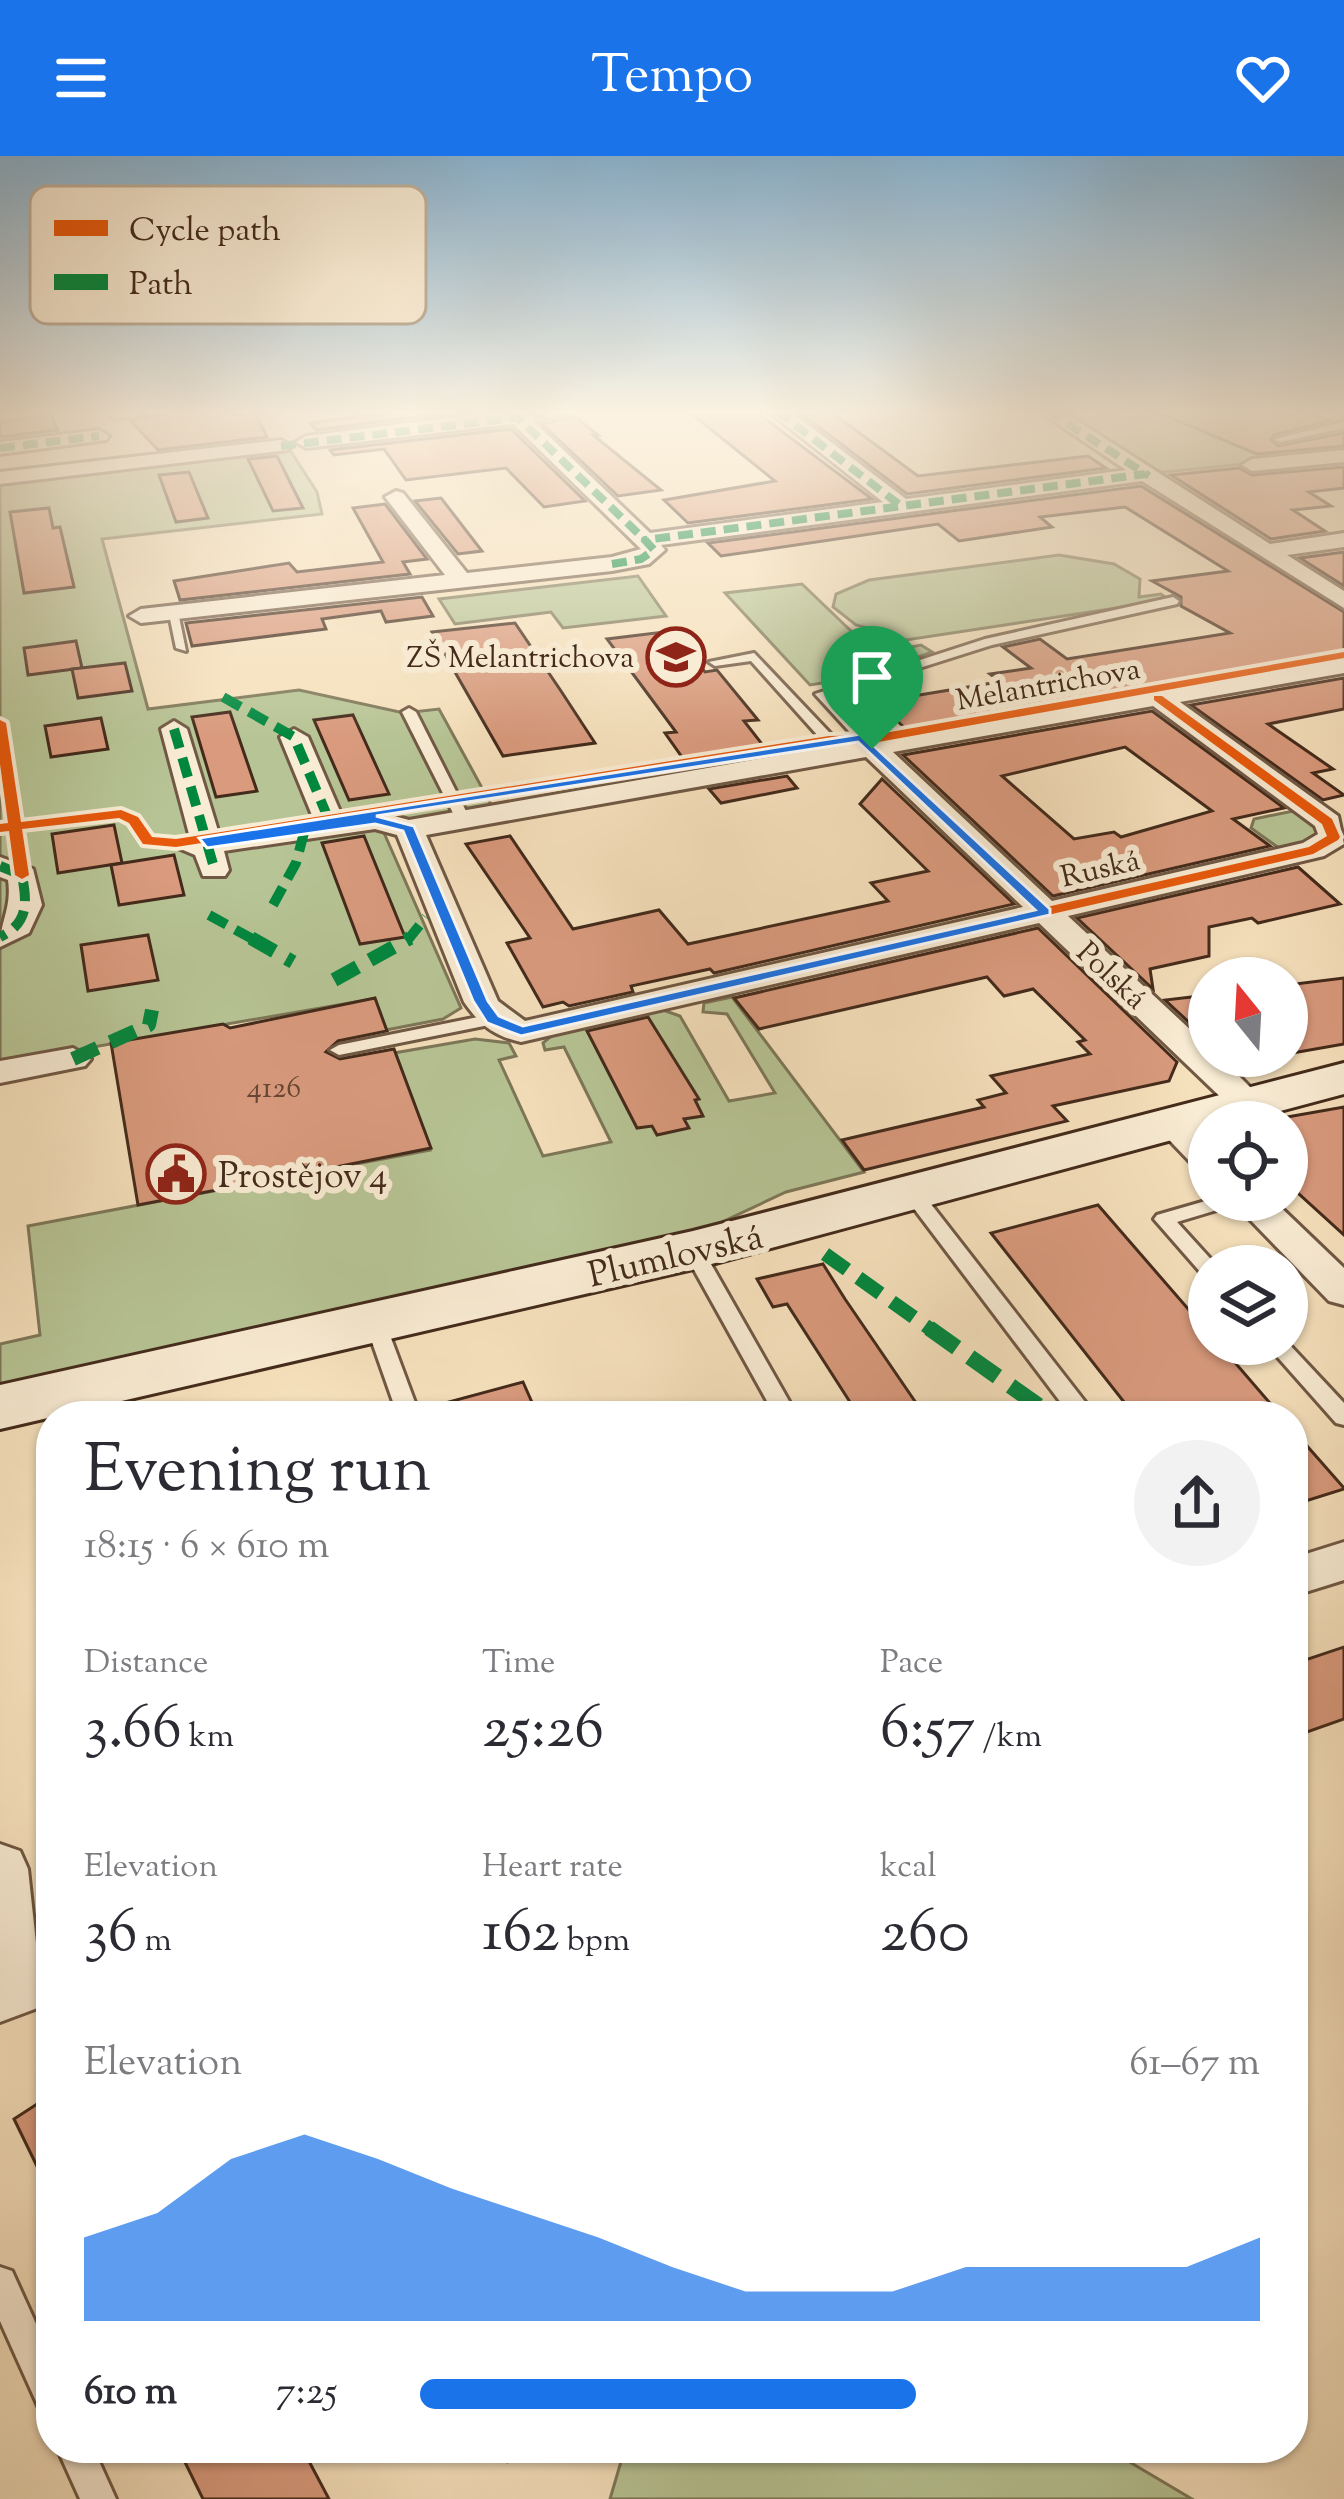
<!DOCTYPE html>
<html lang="en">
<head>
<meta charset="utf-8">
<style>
	:root { --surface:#fff; --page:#f2f2f3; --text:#2b2b33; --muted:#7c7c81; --accent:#1a73e8 }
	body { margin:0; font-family:"Sorts Mill Goudy",serif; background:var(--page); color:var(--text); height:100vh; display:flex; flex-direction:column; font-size:45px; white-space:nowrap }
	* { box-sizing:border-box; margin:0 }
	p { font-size:39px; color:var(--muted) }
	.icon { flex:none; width:66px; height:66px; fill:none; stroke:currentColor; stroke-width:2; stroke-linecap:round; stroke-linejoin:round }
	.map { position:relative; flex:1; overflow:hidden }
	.sheet { position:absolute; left:36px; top:1245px; width:1272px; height:1062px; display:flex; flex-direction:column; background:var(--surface); border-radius:48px; box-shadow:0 3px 9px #0004 }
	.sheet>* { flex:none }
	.needle { width:78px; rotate:342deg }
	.buttons { position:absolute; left:1188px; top:801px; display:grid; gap:24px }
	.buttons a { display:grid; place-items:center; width:120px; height:120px; border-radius:50%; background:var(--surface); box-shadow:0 3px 9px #0004; font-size:60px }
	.pin { position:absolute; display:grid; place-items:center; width:102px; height:102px; color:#fff; margin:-123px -51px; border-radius:50% 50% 50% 0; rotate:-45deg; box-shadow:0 0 12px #0007 }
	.pin .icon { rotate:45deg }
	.round { display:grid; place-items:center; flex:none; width:126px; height:126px; border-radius:63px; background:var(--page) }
	.summary { display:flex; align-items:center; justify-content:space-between; height:204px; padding:0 48px }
	h1 { font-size:66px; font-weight:600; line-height:90px }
	.stats { display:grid; grid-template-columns:repeat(3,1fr); gap:18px; height:204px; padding:12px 48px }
	.stats div { display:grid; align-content:center }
	.stats b { font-size:60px; font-weight:600 }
	.stats small { font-size:33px; font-weight:400 }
	.stats p { font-size:33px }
	.chart { height:336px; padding:24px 48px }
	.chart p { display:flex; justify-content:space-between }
	.chart svg { width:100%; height:216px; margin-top:12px; fill:var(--accent); opacity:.7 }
	ul { padding:0 48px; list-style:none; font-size:39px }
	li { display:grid; grid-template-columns:192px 144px 1fr; align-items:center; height:90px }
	li i { height:30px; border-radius:15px; background:var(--accent) }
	header { display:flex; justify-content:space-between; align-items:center; height:156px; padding:0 48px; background:var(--accent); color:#fff; font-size:54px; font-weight:600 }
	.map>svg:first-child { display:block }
	.green { fill:#b7c495; stroke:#7d7758; stroke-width:3 }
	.building { fill:#d99a7d; stroke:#432a1b; stroke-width:3; fill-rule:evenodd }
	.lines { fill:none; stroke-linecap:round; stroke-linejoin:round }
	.lane-casing { stroke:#705844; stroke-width:6 }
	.street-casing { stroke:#705844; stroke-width:6 }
	.secondary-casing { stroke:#432a1b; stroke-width:6 }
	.lane { fill:#f9ecd4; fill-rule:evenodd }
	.street { fill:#f9ecd4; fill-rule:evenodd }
	.secondary { fill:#f9ecd4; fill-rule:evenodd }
	.quiet-far4 { stroke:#00873e; stroke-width:8; stroke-dasharray:15 8; stroke-linecap:butt }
	.quiet-far3 { stroke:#00873e; stroke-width:10; stroke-dasharray:20 10; stroke-linecap:butt }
	.quiet-far2 { stroke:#00873e; stroke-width:14; stroke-dasharray:27 14; stroke-linecap:butt }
	.quiet-far1 { stroke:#00873e; stroke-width:16; stroke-dasharray:34 16; stroke-linecap:butt }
	.quiet { stroke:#00873e; stroke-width:22; stroke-dasharray:45 22; stroke-linecap:butt }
	.cycleway-casing { stroke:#f9ecd4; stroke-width:8 }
	.cycleway { fill:#e8590c; fill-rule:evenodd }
	.route { fill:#1a73e8; stroke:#fff; stroke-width:3; fill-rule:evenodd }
	.labels { text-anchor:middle; stroke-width:12; stroke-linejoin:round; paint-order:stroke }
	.far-poi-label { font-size:30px; fill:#432a1b; stroke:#f9ecd4; text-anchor:end }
	.far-street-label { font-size:30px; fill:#432a1b; stroke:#f9ecd4 }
	.number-label { font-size:30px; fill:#684634 }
	.poi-label { font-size:36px; fill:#432a1b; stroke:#f9ecd4; text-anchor:start }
	.street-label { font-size:36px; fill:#432a1b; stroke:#f9ecd4 }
	.key { fill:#f9ecd4; stroke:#c2b29c; stroke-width:3 }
	.key-label { font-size:33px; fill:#432a1b }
</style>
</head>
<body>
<header><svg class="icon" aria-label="menu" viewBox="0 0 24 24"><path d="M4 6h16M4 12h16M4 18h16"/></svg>Tempo<svg class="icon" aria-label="heart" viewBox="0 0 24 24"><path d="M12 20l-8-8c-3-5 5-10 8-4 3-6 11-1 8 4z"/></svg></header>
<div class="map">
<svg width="1344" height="2343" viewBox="0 0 1344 2343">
	<rect width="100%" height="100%" fill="#f6e1bd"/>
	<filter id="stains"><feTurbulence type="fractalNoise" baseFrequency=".00167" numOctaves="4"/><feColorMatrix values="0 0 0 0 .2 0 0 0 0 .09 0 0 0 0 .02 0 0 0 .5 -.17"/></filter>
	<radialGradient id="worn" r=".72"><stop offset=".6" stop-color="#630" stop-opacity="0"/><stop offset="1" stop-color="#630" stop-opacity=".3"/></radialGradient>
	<g class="green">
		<path d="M1058,255H1341L1344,298L1155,317Z"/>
		<path d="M288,291L317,336L322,358L102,383L148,553L299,534L404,557L439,553L493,652L381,670L461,852L443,863L386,874L373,843L0,907V325Z"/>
		<path d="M1059,399L1114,408L1140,423L1139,441L1161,438L1169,444L873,489L867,483L890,478L856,469L833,451L836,438L869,424Z"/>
		<path d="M638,420L666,460L563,472L551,456L455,468L439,443Z"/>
		<path d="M802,428L875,498L921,489L932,496L866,520L810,529L725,437Z"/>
		<path d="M1298,654L1319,670L1315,684L1283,695L1251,672L1254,663Z"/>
		<path d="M732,841L864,1016L786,1036L694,1079L0,1233V1188L40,1179L28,1070L430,994L394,897L475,883L509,887L516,900L499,904L543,1000L611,986L564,891L545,894L543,887L556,876L663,854L680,860L729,945L775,937L727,858L703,856L704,847Z"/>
		<path d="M625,2292H1106L1192,2343H610Z"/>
	</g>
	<g class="building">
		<path d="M178,255H254L267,281L158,294L131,265Z"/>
		<path d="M402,255H463L316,274L310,267Z"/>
		<path d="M688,255H755L872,343L688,367L664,344L775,325Z"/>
		<path d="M1271,255L1285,261L1306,256L1329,265L1274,279L1271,284L1278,290L1344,277V290L1257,298L1159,257Z"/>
		<path d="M831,256L918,320L1088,300L1106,312L907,338L803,259Z"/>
		<path d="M50,258L58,274L0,281V267Z"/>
		<path d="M575,261L598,279H593L661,334L618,340L542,268Z"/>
		<path d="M511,273L585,345L544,351L506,312L406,324L384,293L334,299L330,294Z"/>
		<path d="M277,300L303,352L273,355L248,303Z"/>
		<path d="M1344,311V332L1309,336L1331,350L1293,354L1325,375L1271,383L1171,319L1239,312L1252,319Z"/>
		<path d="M189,316L208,362L176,366L159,319Z"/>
		<path d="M1141,330L1344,456V494L906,573L877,546L992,527L998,524L990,518L1031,512L1003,491L1040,483L1067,503L1230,477L1181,450V441L1152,425L1228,415L1125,351L1040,361L1052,371L959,385L938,368L721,400L708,387Z"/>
		<path d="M441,342L482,395L458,398L415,345Z"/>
		<path d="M385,348L427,403L403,406L410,418L180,444L174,425L289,407L297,416L383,406L353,352Z"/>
		<path d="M49,352L53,372L60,371L74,431L24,437L10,356Z"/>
		<path d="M1344,396V430L1300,402Z"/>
		<path d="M422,441L433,460L386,466L381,455L322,463L326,473L192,490L186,467Z"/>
		<path d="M515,467L561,535L595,587L503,600L432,476Z"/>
		<path d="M672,475L705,516L717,514L758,564L744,565L769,597L689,611L665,577L676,576L607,483Z"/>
		<path d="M76,485L82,512L28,519L24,492Z"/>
		<path d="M125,507L132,535L78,542L72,513Z"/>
		<path d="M1344,522V553L1268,568L1333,613L1313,617L1344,639L1323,644L1191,549Z"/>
		<path d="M1152,555L1284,652L1233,663L1270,690L1053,740L903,599ZM1125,591L1212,655L1121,681L1114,676L1074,683L1002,620Z"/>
		<path d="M230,556L257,635L216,641L192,561Z"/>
		<path d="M353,559L379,616L389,638L349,644L314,564Z"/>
		<path d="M101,562L108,593L51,601L45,570Z"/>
		<path d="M787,620L797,632L721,647L709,633Z"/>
		<path d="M882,623L1014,748L714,817L710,813L631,830L633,836L569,850L563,846L543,851L507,787L530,782L466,688L510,680L573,773L659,754L688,788L888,745L871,727L928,715L860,648Z"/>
		<path d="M114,669L122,707L58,717L52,678Z"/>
		<path d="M364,680L405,781L360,788L322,687Z"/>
		<path d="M174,699L184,739L119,749L111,709Z"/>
		<path d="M1298,711L1340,748L1258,767L1252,762L1209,771V800L1150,813L1153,833L1077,762Z"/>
		<path d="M1038,772L1177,906L1169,925L1053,950L1067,965L864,1014L842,984L984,951L978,944L1006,937L991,920L1090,898L1078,886L1085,884L1033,833L1004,840L987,821L759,873L734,842Z"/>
		<path d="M148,779L158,824L88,835L81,789Z"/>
		<path d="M1344,822V888L1287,898V829Z"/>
		<path d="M1209,839V885L1165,844Z"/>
		<path d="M375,842L387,875L338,885L326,896L340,903L394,893L431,992L311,1016L303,1010L269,1017L264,1025L138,1049L111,887L223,868L230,872Z"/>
		<path d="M648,861L699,943L695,944L703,960L684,963L689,972L657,979L652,970L637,972L587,875Z"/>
		<path d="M1344,951V1079L1287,1027V961Z"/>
		<path d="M1098,1049L1209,1177V1188H1219L1281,1260H1135L991,1077Z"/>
		<path d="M823,1108L845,1143L925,1260H859L787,1148L773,1151L757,1123Z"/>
		<path d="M523,1226L538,1260H431L430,1251Z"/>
		<path d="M1293,1274L1344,1332V1333L1293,1349Z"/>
		<path d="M1344,1491V1563L1293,1581V1508Z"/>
		<path d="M51,1939V2039L14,1963Z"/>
		<path d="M178,2292H302L329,2343H203Z"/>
	</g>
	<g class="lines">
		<g class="lane-casing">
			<g id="lane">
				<path d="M47,255L43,258L0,263V257Z"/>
				<path d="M130,255H163L115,263L110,260Z"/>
				<path d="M1103,255H1113L1114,256L1109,259Z"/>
				<path d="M1344,266V272L1280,286L1275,283Z"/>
				<path d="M1173,441L1179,445L1177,448L992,489L831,540L878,590V596H868L815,538L985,483Z"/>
				<path d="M168,453L178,456L186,495L176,492Z"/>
				<path d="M754,497L847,595V601H837L751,505L715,510L709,506Z"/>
				<path d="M409,552L416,556L470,663L468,666L456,663L402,556Z"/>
				<path d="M493,858L502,863L499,867L339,899L330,894L339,889Z"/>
				<path d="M913,1032L920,1034L1089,1251L1090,1260H1071L906,1042L903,1038L906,1034Z"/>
				<path d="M1209,1044H1240L1237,1048L1177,1066L1217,1110H1209V1120L1202,1118L1154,1063L1157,1059Z"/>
				<path d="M693,1087L703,1094L794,1254L791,1260H775L772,1254L683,1094Z"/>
				<path d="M375,1159L385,1166L420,1260H398L365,1166Z"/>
				<path d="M1287,1186L1344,1247V1269L1336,1267L1266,1188Z"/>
				<path d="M0,2111L12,2115L51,2201V2257L39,2252L0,2165Z"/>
				<path d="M57,2292H93L116,2343H80Z"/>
			</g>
		</g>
		<g class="street-casing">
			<g id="street">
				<path d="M502,255H581L533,265L650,377L883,346L768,255H790L906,343L1126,314L1039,255H1062L1270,388L1344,377V391L1287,399L1344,435V452L1142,325L661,389L665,394L649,408L612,415L141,467L129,460L141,453L445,419L385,341L396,335L403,337L467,417L612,401L641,393L513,268L306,292L296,286L306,280Z"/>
				<path d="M99,274L109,280L106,284L0,298V286Z"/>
				<path d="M281,284L291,290L288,294L0,328V316Z"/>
				<path d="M1344,294V306L1252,315L1242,309L1252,303Z"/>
				<path d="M1344,501V517L1180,546L1338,660L1344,688L1324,700L1068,760L1209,891V900H1219L1264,945L1246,956L1233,953L1039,767L521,886C494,880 480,869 464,846L397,679L375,673L224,695L229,714L225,720H203L195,699L176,691L190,682L161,573L174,565L187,573L219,678L314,664L280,581L294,573L308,581L342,660L375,655L409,664ZM1153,550L1315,670L1318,678L1303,687L1052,745L893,596ZM866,601L1023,751L525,865L498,845L426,679Z"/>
				<path d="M0,701L33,713L42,749L29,777L0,791C0,765 12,752 8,724L0,721Z"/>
				<path d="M73,892L91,903L85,910L0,927V905Z"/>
				<path d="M1171,956L1184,959L1209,983V1016L1196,1012L1153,967Z"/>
				<path d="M1231,1044H1273L1344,1112V1149L1329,1145Z"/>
				<path d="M1344,1386V1424L1293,1440V1402Z"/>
				<path d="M0,1688L20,1695L28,1713L37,1796L51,1791V1847L0,1866Z"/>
			</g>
		</g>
		<g class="secondary-casing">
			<path id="secondary" d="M1344,907V938L1239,966H1209V974L693,1113L0,1273V1229L693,1075Z"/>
		</g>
		<use href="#lane" class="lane"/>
		<use href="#street" class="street"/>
		<use href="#secondary" class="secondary"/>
		<g class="quiet-far4">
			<path d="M511,255L645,384"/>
			<path d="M777,255L901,350"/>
			<path d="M1048,255L1149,320"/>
			<path d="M281,290L572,255"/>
			<path d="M0,292L99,280"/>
			<path d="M612,408L641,403L654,394L645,384L1145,318"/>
		</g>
		<g class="quiet-far3">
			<path d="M223,541L294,581L331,669"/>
			<path d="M174,573L215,715"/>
			<path d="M0,710L22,719C27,747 29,767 0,781"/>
			<path d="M273,749L296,707L305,673"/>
			<path d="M209,759L256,785"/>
			<path d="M407,785L426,761"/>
		</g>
		<g class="quiet-far2">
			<path d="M251,782L293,806"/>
			<path d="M334,824L410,782"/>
			<path d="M73,903L149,869L152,854"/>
			<path d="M825,1098L933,1175"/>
		</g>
		<path class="quiet-far1" d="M929,1172L1053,1260"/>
		<path class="quiet" d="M502,2292L513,2298"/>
		<g class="cycleway-casing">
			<g id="cycleway">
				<path d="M1344,496V502L873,587L829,588L176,691L143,688L129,667L119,662L22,673L29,719L22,723L15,719L9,675L0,676V668L8,667L0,608V564L6,567L21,666L121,654L138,661L152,681L176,683L829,580L873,579Z"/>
				<path d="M1154,540H1162L1332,663L1340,681L1338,684L1313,698L521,880L488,866L474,846L403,673L409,669L415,673L488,846L498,860L523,871L1309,691L1327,680L1322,668L1154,544Z"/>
			</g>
		</g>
		<use href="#cycleway" class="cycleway"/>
	</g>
	<linearGradient id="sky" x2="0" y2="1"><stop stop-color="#8bb7d6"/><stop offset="0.44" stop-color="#fbf2e1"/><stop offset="1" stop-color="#fbf2e1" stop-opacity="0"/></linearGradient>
	<rect width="1344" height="583" fill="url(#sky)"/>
	<path class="route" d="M861,578L1050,753V759L521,880L487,867L473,845L403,675L375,668L207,692L199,682ZM858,586L1035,754L523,870L499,860L488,845L414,670L376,660Z"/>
	<defs>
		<g id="school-ring" transform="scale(3)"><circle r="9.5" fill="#f9ecd4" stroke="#8f2418" stroke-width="1.5"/><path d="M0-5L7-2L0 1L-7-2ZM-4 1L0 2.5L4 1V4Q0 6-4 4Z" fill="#8f2418"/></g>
		<g id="civic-ring" transform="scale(3)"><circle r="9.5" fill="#f9ecd4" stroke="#8f2418" stroke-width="1.5"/><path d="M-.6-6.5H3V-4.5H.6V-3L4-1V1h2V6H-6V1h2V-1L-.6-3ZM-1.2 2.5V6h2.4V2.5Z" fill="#8f2418"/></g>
	</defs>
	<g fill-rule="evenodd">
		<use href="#school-ring" x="676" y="501"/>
		<use href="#civic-ring" x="176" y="1018"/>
	</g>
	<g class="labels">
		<g class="far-poi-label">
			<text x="634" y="511">ZŠ Melantrichova</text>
		</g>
		<g class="far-street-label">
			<text transform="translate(1048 528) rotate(-10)" y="10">Melantrichova</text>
			<text transform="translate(1100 712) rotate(-13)" y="10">Ruská</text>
			<text transform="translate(1112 819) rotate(43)" y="10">Polská</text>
		</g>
		<g class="number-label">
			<text x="274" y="941">4126</text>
		</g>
		<g class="poi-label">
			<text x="218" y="1031">Prostějov 4</text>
		</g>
		<g class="street-label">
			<text transform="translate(675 1098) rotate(-13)" y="13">Plumlovská</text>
		</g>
	</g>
	<rect x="30" y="30" width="396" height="138" rx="18" class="key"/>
	<rect x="54" y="64" width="54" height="16" fill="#e8590c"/>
	<rect x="54" y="118" width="54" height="16" fill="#00873e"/>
	<g class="key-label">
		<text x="129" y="84">Cycle path</text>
		<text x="129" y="138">Path</text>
	</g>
	<rect width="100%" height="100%" filter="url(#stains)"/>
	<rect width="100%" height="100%" fill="url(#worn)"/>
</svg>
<div class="buttons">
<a><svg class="needle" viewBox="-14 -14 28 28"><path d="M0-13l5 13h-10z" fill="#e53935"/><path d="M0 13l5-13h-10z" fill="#7c7c81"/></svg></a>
<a><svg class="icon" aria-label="locate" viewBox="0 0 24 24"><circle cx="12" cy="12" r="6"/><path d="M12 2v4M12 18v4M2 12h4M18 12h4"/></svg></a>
<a><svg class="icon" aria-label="layers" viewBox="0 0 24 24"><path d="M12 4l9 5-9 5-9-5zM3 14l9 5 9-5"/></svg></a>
</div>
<div class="pin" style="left:872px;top:593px;background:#1e9e55"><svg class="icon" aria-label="arrive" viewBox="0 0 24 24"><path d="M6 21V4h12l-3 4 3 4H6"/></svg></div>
<section class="sheet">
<div class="summary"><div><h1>Evening run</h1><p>18:15 · 6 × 610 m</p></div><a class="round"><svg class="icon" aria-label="share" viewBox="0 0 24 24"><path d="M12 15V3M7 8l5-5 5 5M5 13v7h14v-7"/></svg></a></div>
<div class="stats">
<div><p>Distance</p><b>3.66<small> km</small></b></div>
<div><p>Time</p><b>25:26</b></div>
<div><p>Pace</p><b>6:57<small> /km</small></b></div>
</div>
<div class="stats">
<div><p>Elevation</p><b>36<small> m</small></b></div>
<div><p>Heart rate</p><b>162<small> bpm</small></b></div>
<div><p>kcal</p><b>260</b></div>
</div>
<div class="chart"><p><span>Elevation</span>61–67 m</p>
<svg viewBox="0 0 160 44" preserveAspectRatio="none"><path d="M0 44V27L10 22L20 11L30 6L40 11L50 17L60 22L70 27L80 33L90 38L100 38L110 38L120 33L130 33L140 33L150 33L160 27V44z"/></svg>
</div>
<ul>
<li><b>610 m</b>7:25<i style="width:59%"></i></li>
</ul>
</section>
</div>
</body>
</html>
